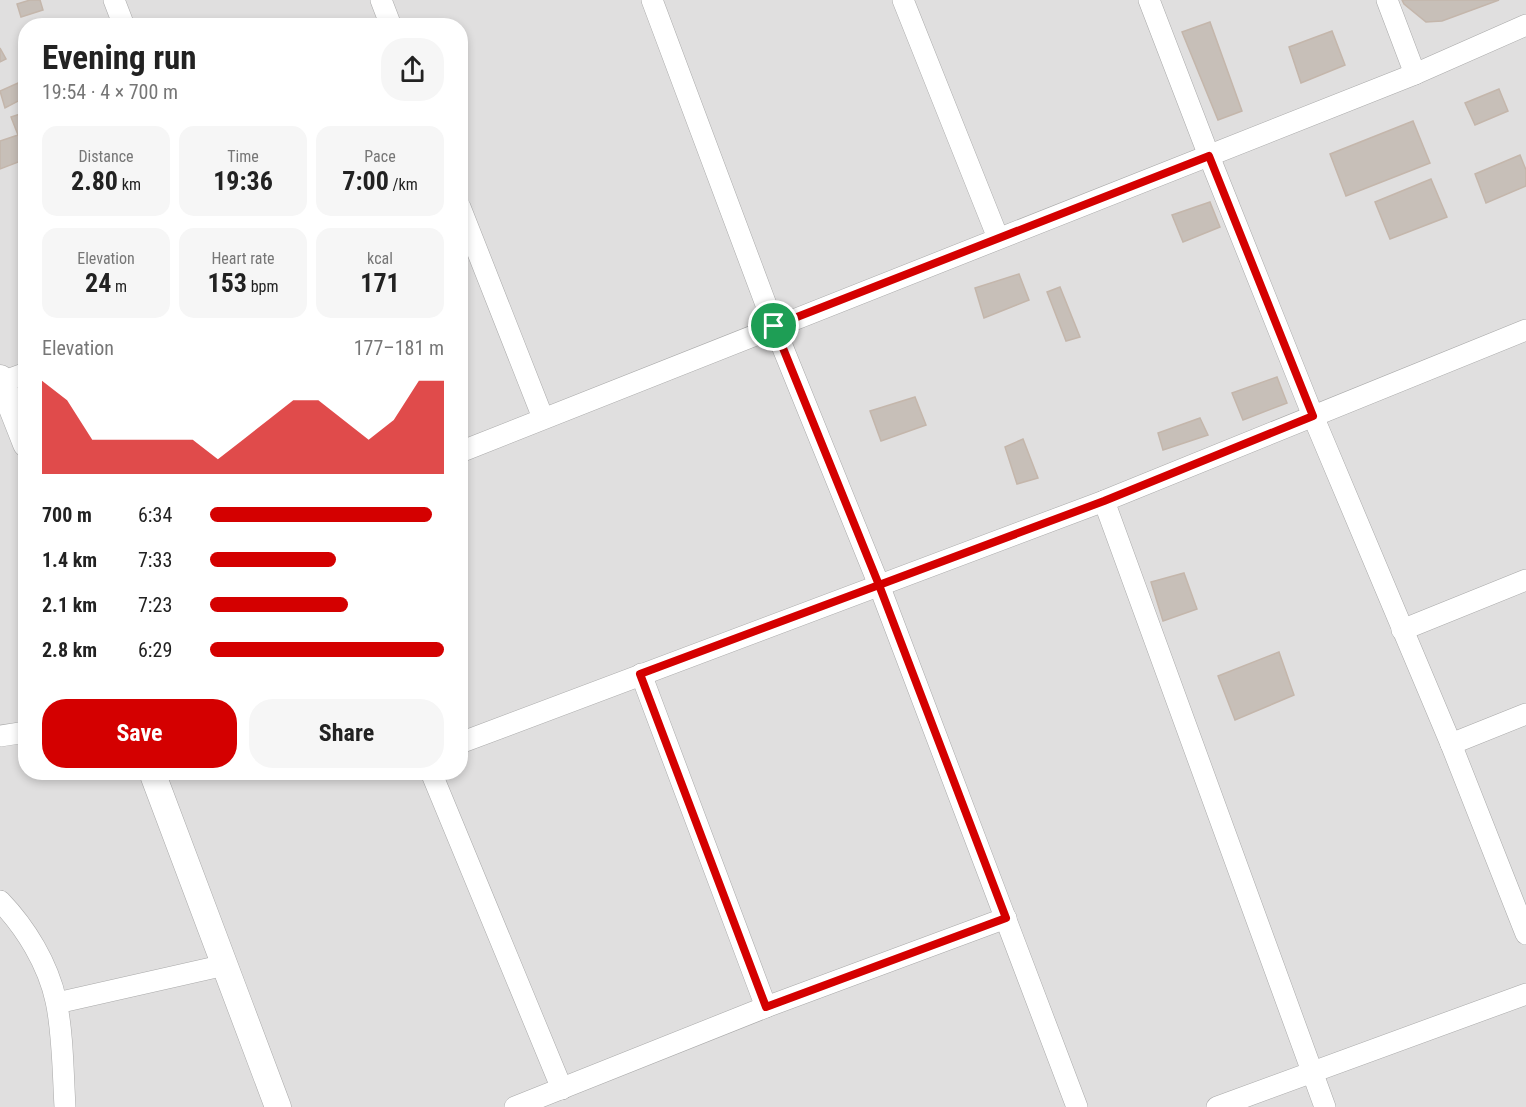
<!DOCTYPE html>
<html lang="en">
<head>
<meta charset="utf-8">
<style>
	:root { --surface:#fff; --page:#f6f6f6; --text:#222; --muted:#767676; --accent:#d40000 }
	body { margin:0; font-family:"Roboto Condensed",sans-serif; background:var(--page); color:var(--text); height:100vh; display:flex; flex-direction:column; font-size:22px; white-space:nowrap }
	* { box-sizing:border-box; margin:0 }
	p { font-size:20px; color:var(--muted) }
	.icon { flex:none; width:33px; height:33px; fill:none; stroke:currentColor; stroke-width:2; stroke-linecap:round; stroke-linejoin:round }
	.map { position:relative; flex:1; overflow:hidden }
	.drawer { position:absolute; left:18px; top:18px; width:450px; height:762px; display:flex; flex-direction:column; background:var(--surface); border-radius:24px; box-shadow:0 3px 9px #0003 }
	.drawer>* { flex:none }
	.pin { position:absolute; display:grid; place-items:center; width:51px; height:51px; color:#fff; margin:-26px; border:3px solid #fff; border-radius:50%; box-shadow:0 2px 6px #0007 }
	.round { display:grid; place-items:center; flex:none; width:63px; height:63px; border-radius:24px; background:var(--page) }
	.headline { display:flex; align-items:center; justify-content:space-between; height:102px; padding:0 24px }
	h1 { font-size:33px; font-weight:700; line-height:45px }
	.figures { display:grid; grid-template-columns:repeat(3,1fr); gap:9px; height:102px; padding:6px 24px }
	.figures div { display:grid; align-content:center; border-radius:15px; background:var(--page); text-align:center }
	.figures b { font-size:26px; font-weight:700 }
	.figures small { font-size:16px; font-weight:400 }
	.figures p { font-size:16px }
	.chart { height:168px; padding:12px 24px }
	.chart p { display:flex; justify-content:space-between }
	.chart svg { width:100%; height:108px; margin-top:6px; fill:var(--accent); opacity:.7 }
	.button { display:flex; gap:12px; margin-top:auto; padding:12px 24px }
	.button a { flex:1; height:69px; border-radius:24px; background:var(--accent); color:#fff; font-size:24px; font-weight:700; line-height:69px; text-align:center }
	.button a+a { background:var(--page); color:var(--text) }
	ul { padding:0 24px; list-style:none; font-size:20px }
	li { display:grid; grid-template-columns:96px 72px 1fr; align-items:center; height:45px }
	li i { height:15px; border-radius:8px; background:var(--accent) }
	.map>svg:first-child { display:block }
	.residential { fill:#e0dfdf; fill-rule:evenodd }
	.building { fill:#c7bfb8; stroke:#c4b6ab; stroke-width:1.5 }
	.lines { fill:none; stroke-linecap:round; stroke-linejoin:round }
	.minor-casing { stroke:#a9a9a9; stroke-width:22 }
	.tertiary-casing { stroke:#a9a9a9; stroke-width:27 }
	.minor { stroke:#fff; stroke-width:21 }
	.tertiary { stroke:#fff; stroke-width:26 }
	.route-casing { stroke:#fff; stroke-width:12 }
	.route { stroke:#d40000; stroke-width:8 }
</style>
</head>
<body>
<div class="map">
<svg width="1526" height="1107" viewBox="0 0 1526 1107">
	<rect width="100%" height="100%" fill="#f2efe9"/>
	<path class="residential" d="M0,0H1526V1107H0ZM26,26H460V772H26Z"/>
	<g class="building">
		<path d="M30,0H40L43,10L21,17L17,4Z"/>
		<path d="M1402,0H1499L1442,21L1426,22L1404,4Z"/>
		<path d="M1210,22L1242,111L1218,120L1182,32Z"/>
		<path d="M1332,31L1345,65L1301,83L1289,47Z"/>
		<path d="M0,48L6,59L0,62Z"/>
		<path d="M18,83L24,98L5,108L0,91Z"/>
		<path d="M1499,89L1508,111L1475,125L1465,103Z"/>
		<path d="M26,112V159L0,169V141L18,135L11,117Z"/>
		<path d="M1413,121L1430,163L1346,196L1330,154Z"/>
		<path d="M1520,155L1526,170V186L1486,203L1475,174Z"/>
		<path d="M1431,179L1447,217L1390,239L1375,202Z"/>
		<path d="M1210,202L1220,227L1183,242L1172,215Z"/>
		<path d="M1019,274L1029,300L984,318L975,288Z"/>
		<path d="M1060,287L1080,337L1066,341L1047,292Z"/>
		<path d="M1277,377L1287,403L1243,420L1232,393Z"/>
		<path d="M915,397L926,425L881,441L870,411Z"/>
		<path d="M1200,418L1208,435L1163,450L1158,433Z"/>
		<path d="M1023,439L1038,478L1017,484L1005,447Z"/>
		<path d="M1184,573L1197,609L1163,621L1151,582Z"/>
		<path d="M1279,652L1294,695L1235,720L1218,676Z"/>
	</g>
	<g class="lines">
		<g class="minor-casing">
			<g id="minor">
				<path d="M114,0L124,26"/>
				<path d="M381,0L391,26"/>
				<path d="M652,0L774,326L879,585L1077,1107"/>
				<path d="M903,0L998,238"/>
				<path d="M1149,0L1209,156L1313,416L1451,744L1526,934"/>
				<path d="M1387,0L1415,74"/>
				<path d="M460,207L543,418"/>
				<path d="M2,382L26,373"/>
				<path d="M460,452L1415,74L1526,25"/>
				<path d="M1104,501L1325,1107"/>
				<path d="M1402,630L1526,580"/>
				<path d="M641,674L766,1007"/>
				<path d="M0,736L26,732"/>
				<path d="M460,743L1104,501L1526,330"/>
				<path d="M1451,744L1526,714"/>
				<path d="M431,772L562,1089"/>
				<path d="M0,901C26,928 48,964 56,1001C63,1033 63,1074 65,1107"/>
				<path d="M57,1003L225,965"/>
				<path d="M515,1107L766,1007L1006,918"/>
				<path d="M1217,1107L1526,994"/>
			</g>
		</g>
		<g class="tertiary-casing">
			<g id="tertiary">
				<path d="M0,378L26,444"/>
				<path d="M152,772L278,1107"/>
			</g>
		</g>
		<use href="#minor" class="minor"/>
		<use href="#tertiary" class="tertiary"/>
	</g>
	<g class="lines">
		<g class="route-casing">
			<path id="route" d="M774,326L879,585L640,674L766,1007L1006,918L879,585L1104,501L1313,416L1209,156L774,326"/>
		</g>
		<use href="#route" class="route"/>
	</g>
</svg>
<div class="pin" style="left:774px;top:326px;background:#1e9e55"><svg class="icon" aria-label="arrive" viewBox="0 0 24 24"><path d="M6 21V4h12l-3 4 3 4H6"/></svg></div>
<section class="drawer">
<div class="headline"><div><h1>Evening run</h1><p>19:54 · 4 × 700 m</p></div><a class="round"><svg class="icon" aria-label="share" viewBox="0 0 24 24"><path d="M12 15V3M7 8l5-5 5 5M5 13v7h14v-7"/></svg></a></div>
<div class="figures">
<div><p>Distance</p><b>2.80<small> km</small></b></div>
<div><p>Time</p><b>19:36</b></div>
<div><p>Pace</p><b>7:00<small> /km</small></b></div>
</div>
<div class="figures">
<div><p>Elevation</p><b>24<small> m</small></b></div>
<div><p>Heart rate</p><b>153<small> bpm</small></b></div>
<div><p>kcal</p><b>171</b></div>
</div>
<div class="chart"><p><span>Elevation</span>177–181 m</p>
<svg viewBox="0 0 160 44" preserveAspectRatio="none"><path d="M0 44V6L10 14L20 30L30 30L40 30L50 30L60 30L70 38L80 30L90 22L100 14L110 14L120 22L130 30L140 22L150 6L160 6V44z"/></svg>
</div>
<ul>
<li><b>700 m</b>6:34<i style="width:95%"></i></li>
<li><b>1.4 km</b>7:33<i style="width:54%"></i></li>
<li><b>2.1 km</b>7:23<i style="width:59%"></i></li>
<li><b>2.8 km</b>6:29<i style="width:100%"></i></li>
</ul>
<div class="button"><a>Save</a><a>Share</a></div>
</section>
</div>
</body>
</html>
